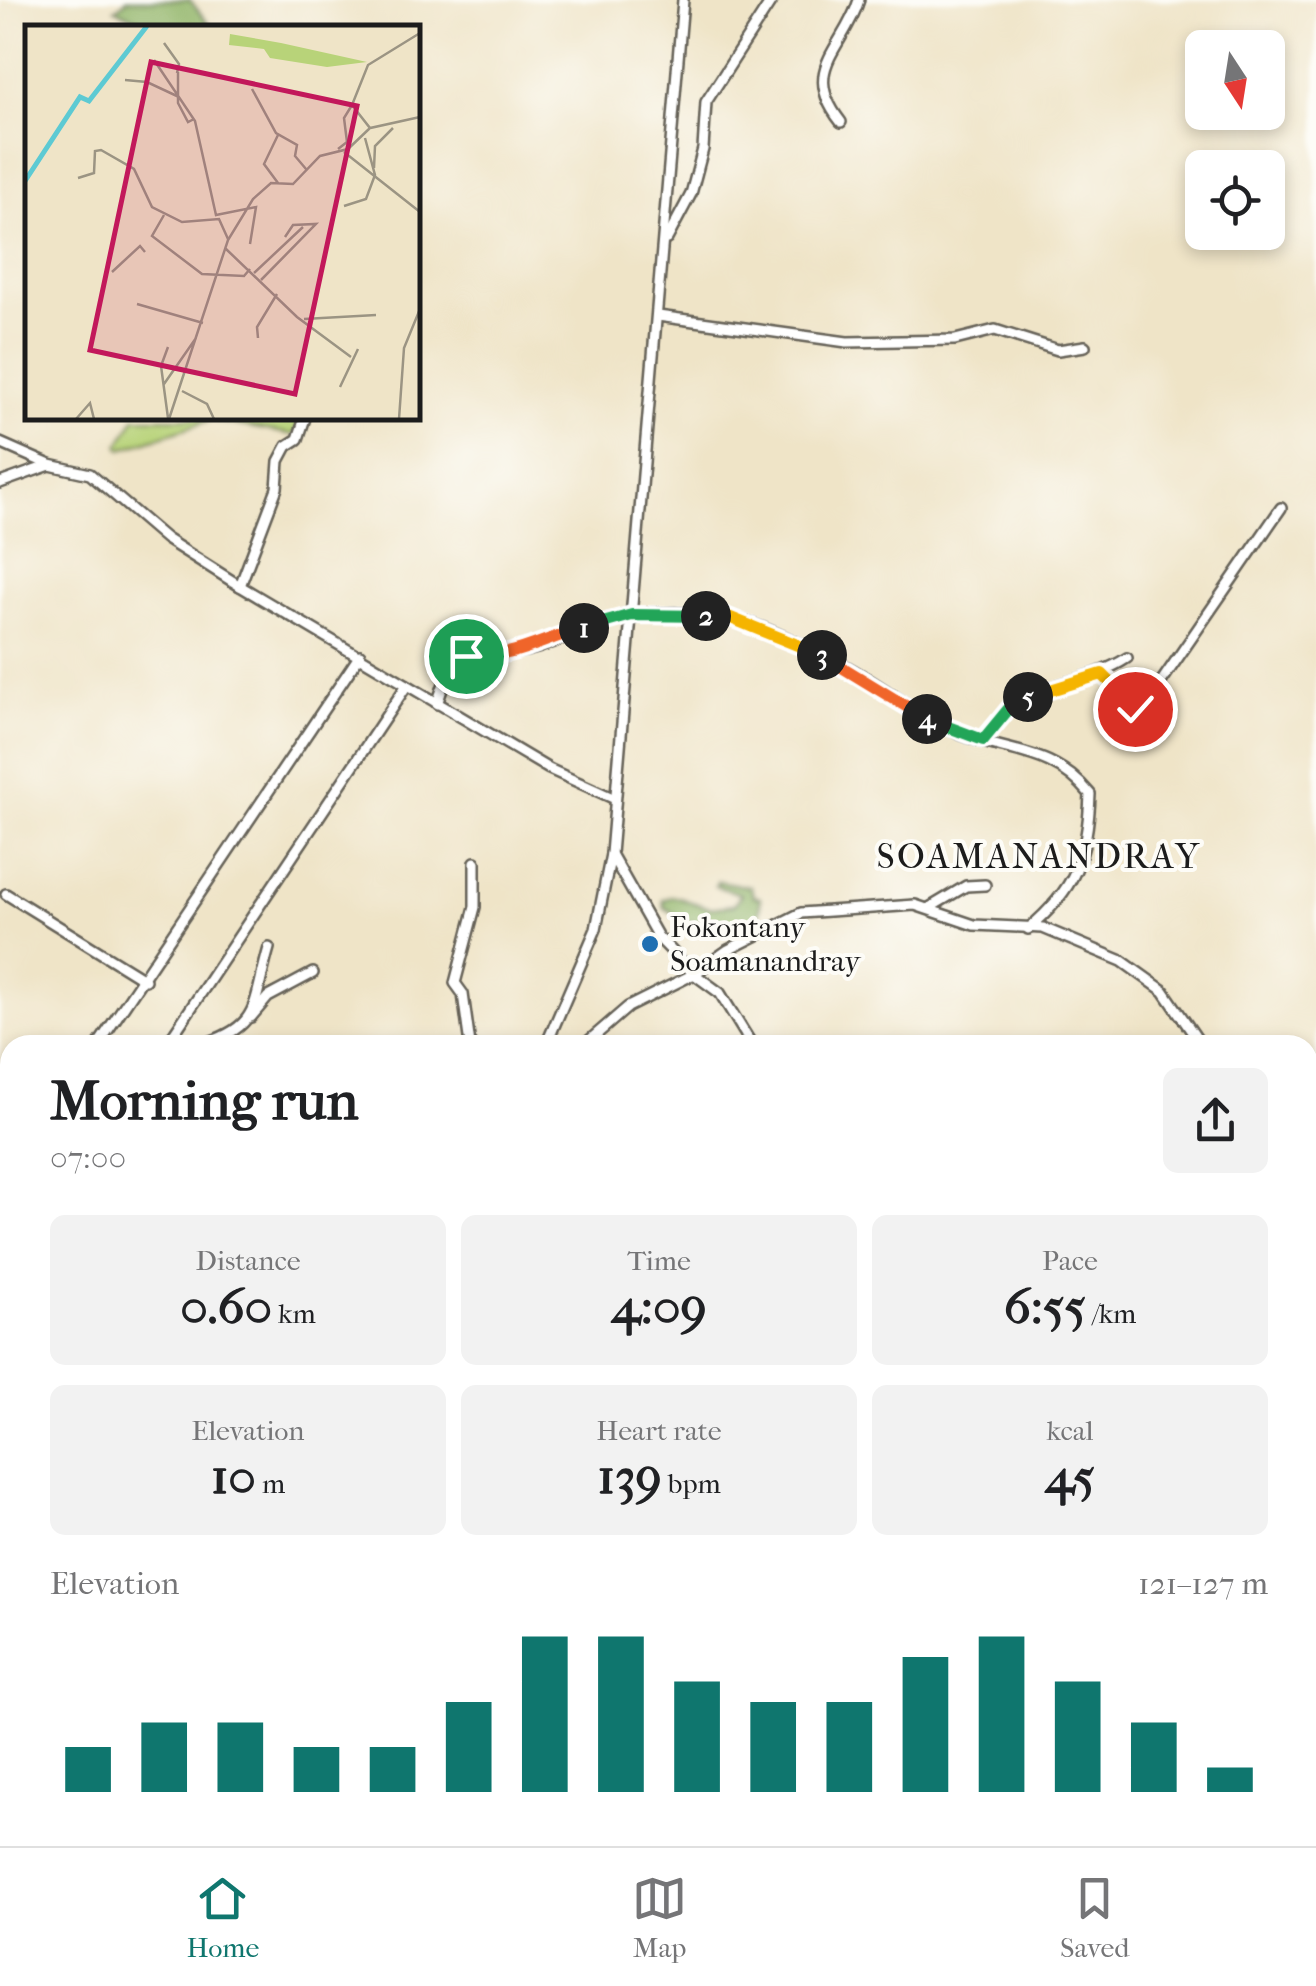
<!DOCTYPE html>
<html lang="en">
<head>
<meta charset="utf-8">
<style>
	:root { --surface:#fff; --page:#f2f2f2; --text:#202124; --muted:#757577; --line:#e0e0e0; --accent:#0f766e }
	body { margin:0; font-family:"IM FELL French Canon",serif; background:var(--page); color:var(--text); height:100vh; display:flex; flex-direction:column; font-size:38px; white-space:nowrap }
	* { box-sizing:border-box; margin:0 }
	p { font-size:32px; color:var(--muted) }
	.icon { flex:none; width:55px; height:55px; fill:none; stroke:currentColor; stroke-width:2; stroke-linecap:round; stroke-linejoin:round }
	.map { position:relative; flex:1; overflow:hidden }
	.panel { position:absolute; left:0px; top:1035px; width:1318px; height:812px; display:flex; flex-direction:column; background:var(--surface); border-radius:30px 30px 0 0; box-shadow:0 5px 15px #0003 }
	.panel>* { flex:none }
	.needle { width:65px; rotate:168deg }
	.controls { position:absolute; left:1185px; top:30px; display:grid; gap:20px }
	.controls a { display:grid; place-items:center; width:100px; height:100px; border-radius:15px; background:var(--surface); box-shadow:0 5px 15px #0003; font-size:50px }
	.pin { position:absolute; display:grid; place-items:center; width:85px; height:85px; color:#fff; margin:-42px; border:5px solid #fff; border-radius:50%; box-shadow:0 2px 10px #0007 }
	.km { position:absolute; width:50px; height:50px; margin:-25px; border-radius:50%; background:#222; color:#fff; font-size:28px; line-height:50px; text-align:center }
	.round { display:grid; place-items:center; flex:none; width:105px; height:105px; border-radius:15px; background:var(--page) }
	.headline { display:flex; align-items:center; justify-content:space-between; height:170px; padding:0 50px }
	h1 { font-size:55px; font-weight:700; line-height:75px }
	.stats { display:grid; grid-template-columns:repeat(3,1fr); gap:15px; height:170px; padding:10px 50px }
	.stats div { display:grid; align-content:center; border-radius:15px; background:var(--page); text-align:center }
	.stats b { font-size:50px; font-weight:700 }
	.stats small { font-size:28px; font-weight:400 }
	.stats p { font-size:28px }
	.chart { height:280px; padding:20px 50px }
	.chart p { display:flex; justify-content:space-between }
	.chart svg { width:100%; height:180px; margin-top:10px; stroke:var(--accent); stroke-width:6 }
	.menu { display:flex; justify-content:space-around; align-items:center; height:140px; border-top:2px solid var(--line); background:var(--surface); font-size:28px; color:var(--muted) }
	.menu a { display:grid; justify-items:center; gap:5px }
	.menu .selected { color:var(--accent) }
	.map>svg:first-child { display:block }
	.green { fill:#b8d379; stroke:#6a784a; stroke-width:2.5 }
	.forest { fill:#92b569; stroke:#576842; stroke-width:2.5 }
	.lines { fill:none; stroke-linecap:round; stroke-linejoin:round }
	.minor-casing { stroke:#666258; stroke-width:14 }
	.tertiary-casing { stroke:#666258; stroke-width:16 }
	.minor { stroke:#fff; stroke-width:9 }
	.tertiary { stroke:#fff; stroke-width:11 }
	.split-1-casing { stroke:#fff; stroke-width:20 }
	.split-2-casing { stroke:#fff; stroke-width:20 }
	.split-3-casing { stroke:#fff; stroke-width:20 }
	.split-4-casing { stroke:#fff; stroke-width:20 }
	.split-5-casing { stroke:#fff; stroke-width:20 }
	.split-6-casing { stroke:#fff; stroke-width:20 }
	.split-1 { stroke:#f0652b; stroke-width:12 }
	.split-2 { stroke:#22a559; stroke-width:12 }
	.split-3 { stroke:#f5b400; stroke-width:12 }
	.split-4 { stroke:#f0652b; stroke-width:12 }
	.split-5 { stroke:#22a559; stroke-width:12 }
	.split-6 { stroke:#f5b400; stroke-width:12 }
	.poi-dot { fill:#1f6fb2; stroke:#fdfcf7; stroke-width:4 }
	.labels { text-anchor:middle; stroke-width:8; stroke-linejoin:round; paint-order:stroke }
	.poi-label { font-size:30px; fill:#1c1c1c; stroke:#fdfcf7; text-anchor:start }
	.quarter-label { font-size:35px; letter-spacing:2.5px; fill:#1c1c1c; stroke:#fdfcf7 }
	.inset-river { fill:none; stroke:#5dcad3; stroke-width:5 }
	.inset-road { fill:none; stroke:#9b9483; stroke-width:2.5 }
	.view { fill:#c2185b; fill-opacity:0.15; stroke:#c2185b; stroke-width:5 }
	.inset-edge { fill:none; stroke:#1c1c1c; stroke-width:5 }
</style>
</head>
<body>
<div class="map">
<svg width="1316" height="1846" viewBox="0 0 1316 1846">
	<rect width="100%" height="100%" fill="#fdfcf7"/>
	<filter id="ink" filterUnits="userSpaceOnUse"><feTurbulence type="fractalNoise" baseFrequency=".01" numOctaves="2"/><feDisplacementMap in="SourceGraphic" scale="20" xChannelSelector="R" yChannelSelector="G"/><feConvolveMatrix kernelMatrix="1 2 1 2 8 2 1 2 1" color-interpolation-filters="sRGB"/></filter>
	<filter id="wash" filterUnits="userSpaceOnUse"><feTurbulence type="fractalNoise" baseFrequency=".0048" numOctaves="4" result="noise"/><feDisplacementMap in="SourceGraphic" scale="40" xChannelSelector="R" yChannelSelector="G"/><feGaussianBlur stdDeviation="2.25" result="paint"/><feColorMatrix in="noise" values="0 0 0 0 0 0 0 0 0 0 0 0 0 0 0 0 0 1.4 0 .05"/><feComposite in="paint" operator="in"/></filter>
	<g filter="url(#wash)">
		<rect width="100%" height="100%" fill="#efe4c7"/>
		<g class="green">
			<path d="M135,418H301L295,435L210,420L122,449L119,446Z"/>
			<path d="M1316,1065V1178L1308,1175V1066Z"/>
			<path d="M1308,1720L1316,1722V1846H1292L1265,1838H1308Z"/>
		</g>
		<g class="forest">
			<path d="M127,0H190L211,27H154L115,9Z"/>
			<path d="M718,881L751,887L753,896L760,898V912L744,938L733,931L731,922H687L664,907L663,900L673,896L710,908L734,905L741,894L715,886Z"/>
		</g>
	</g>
	<g filter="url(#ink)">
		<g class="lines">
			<g class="minor-casing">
				<g id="minor">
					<path d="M841,122C799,69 844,49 859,0"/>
					<path d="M667,239L691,194L703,149L706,102L772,0"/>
					<path d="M658,316L847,342L955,340L995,330L1058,350L1085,346"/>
					<path d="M0,443L50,465L90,474L166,539L240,586L549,769L615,799"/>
					<path d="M0,483L50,465"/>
					<path d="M240,586L277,488L279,461L287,446L298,439L305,418"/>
					<path d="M1102,674L1121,692L1125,706L1146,704L1281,508"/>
					<path d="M437,704L451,663C476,652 506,657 533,649C567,640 597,619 633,615C660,612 698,612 725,616C756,622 808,647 838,662C878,682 913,712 955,732C1004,754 1051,746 1090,794C1088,856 1075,890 1028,929"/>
					<path d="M983,740C993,728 1003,712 1015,704C1050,682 1092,681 1127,658"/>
					<path d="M611,854L658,937L694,974L728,950L801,913L915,905L974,925L1043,928L1122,961L1164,991L1201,1045"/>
					<path d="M6,894L145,980"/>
					<path d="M929,908L966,886L985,885"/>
					<path d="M251,1017L268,997L313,973"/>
					<path d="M173,1035L407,685"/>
					<path d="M98,1045L360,655"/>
					<path d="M200,1045C262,1026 252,1006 269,948"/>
					<path d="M470,1045L463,994L455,983L475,907V862"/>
					<path d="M546,1045L596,929L611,854L683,0"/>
					<path d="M584,1045L628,1007L694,974L720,993L752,1045"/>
					<path d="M1308,1179L1316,1182"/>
					<path d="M0,1539L10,1542"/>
					<path d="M0,1565L10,1558"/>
					<path d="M1308,1719L1316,1720"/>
					<path d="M1138,1838L1139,1846"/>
					<path d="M1245,1838L1261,1846"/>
				</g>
			</g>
			<g class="tertiary-casing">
				<g id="tertiary">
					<path d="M0,1790L10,1804"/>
					<path d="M25,1838L27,1846"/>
				</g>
			</g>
			<use href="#minor" class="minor"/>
			<use href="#tertiary" class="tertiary"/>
		</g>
	</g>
	<g class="lines" filter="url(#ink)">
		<g class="split-1-casing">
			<path id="split-1" d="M466,656C517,659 538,640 584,628"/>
		</g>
		<g class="split-2-casing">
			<path id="split-2" d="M584,628L632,615L706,616"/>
		</g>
		<g class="split-3-casing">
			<path id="split-3" d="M706,616H726L822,655"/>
		</g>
		<g class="split-4-casing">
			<path id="split-4" d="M822,655L927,719"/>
		</g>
		<g class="split-5-casing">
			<path id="split-5" d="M927,719L983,740L1011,706L1028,697"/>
		</g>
		<g class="split-6-casing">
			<path id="split-6" d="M1028,697L1102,674L1120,692L1124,706L1135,709"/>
		</g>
		<use href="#split-1" class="split-1"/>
		<use href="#split-2" class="split-2"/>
		<use href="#split-3" class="split-3"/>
		<use href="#split-4" class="split-4"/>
		<use href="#split-5" class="split-5"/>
		<use href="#split-6" class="split-6"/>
	</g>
	<circle class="poi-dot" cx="650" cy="944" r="10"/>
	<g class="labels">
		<g class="poi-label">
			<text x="670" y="937">Fokontany<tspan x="670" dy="34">Soamanandray</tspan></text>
		</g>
		<g class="quarter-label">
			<text x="1039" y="868">SOAMANANDRAY</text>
		</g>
	</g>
	<g transform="translate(25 25)">
		<rect width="395" height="395" fill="#efe4c7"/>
		<path d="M205,9L256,18L342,37L302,42L245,33L239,24L204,20Z" fill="#b8d379"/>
		<path class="inset-river" d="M0,156L55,72L64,76L122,1"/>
		<path class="inset-road" d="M395,8L343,40L327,80L345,103L395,92M139,18L154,39L152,48M129,35L170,96L191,190L231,182L225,219M153,47V78L163,97L169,94M100,55L122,57L154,72M227,64L251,108L272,120L270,131L281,144M253,110L239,139L253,158M313,124L322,117L319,93L327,80M319,127L395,187M349,143L350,121L368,103M53,153L69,148L70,126L76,125L109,144L127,182L157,197L194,194L203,214M319,181L341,174L350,150L340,113M139,190L127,211L177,249L219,251L225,244M201,224L272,292L326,332M87,247L115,221L120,227M229,248L278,202M236,255L291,199L268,200L260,212M112,279L178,298M279,294L351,290M233,313L232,302L252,269M143,322L136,341L143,393M139,359L171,313M315,362L333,324M157,366L182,379L189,394M51,394L65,378L69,394M144,394L203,215L228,174L246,158L268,159L295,131L323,124L345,103M374,394L379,323L395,284"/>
		<path class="view" d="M126,37L332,81L270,369L65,325Z"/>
		<rect width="395" height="395" class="inset-edge"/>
	</g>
</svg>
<div class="controls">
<a><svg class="needle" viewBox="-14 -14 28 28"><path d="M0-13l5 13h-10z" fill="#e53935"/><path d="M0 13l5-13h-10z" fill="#757577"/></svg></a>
<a><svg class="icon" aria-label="locate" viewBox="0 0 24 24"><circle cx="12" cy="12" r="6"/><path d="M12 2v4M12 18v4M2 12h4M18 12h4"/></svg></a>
</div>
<div class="pin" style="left:466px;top:656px;background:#1e9e55"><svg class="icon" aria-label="arrive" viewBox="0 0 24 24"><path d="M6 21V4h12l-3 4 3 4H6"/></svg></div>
<div class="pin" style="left:1135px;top:709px;background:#d93025"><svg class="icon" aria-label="check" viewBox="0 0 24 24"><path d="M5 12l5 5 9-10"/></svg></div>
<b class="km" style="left:584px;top:628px">1</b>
<b class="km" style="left:706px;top:616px">2</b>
<b class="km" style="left:822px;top:655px">3</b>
<b class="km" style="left:927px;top:719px">4</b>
<b class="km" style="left:1028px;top:697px">5</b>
<section class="panel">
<div class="headline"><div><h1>Morning run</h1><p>07:00</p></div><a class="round"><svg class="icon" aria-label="share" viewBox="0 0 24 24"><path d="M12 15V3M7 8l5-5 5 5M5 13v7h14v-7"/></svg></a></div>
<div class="stats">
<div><p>Distance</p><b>0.60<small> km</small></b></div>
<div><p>Time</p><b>4:09</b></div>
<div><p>Pace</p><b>6:55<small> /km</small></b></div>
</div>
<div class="stats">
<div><p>Elevation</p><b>10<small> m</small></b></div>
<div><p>Heart rate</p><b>139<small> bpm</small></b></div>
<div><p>kcal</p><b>45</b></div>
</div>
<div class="chart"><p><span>Elevation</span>121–127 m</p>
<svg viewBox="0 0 160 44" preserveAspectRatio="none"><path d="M5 44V33M15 44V27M25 44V27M35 44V33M45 44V33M55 44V22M65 44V6M75 44V6M85 44V17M95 44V22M105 44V22M115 44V11M125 44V6M135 44V17M145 44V27M155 44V38"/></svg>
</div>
</section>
</div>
<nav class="menu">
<a class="selected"><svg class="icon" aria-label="home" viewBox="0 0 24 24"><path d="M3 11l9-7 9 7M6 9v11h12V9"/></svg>Home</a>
<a><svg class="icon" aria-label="map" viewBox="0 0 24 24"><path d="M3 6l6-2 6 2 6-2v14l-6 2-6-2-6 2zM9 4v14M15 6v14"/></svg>Map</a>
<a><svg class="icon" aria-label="saved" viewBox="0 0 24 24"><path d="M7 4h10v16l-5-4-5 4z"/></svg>Saved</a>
</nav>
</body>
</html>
